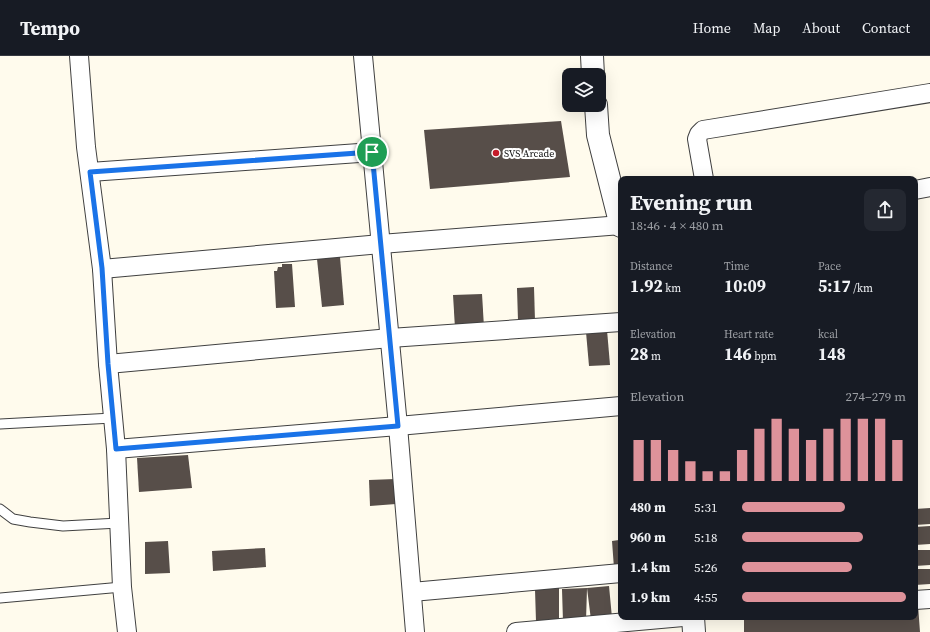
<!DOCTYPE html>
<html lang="en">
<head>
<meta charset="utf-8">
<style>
	:root { --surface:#171b24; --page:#242831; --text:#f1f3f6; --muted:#9ea1a6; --line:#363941; --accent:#de929a }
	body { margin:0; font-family:"Source Serif 4",serif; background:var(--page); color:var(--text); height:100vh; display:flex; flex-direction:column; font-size:15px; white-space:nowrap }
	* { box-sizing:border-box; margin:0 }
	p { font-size:13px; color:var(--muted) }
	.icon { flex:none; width:22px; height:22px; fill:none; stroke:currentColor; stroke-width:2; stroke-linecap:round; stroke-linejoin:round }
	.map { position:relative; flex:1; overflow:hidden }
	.panel { position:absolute; left:618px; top:120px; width:300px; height:444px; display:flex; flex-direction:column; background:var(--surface); border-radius:8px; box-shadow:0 4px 16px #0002 }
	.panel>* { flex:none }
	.tools { position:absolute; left:562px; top:12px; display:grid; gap:8px }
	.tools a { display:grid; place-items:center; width:44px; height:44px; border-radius:8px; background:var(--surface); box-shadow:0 4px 16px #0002; font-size:20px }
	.pin { position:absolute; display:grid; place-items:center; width:34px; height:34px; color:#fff; margin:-17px; border:2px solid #fff; border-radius:50%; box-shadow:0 1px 4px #0007 }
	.round { display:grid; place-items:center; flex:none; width:42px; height:42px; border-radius:8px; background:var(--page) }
	.head { display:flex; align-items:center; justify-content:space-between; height:68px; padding:0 12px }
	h1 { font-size:22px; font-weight:700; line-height:30px }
	.stats { display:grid; grid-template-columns:repeat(3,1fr); gap:6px; height:68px; padding:4px 12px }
	.stats div { display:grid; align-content:center }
	.stats b { font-size:17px; font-weight:700 }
	.stats small { font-size:11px; font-weight:400 }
	.stats p { font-size:11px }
	.chart { height:112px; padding:8px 12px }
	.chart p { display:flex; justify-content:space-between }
	.chart svg { width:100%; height:72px; margin-top:4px; stroke:var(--accent); stroke-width:6 }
	ul { padding:0 12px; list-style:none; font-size:13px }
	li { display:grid; grid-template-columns:64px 48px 1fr; align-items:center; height:30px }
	li i { height:10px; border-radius:5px; background:var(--accent) }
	header { display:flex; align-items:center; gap:24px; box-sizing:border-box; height:56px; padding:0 20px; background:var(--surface); border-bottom:1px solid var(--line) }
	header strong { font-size:19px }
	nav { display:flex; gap:22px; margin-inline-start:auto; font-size:14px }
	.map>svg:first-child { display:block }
	.building { fill:#574e49 }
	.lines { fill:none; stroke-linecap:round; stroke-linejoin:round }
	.service-casing { stroke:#404040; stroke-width:11 }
	.minor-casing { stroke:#404040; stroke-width:20 }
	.tertiary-casing { stroke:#404040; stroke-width:24 }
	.service { stroke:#fff; stroke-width:9 }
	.minor { stroke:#fff; stroke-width:18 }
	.tertiary { stroke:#fff; stroke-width:22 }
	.route-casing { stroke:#fff; stroke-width:8 }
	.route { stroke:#1a73e8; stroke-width:5 }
	.poi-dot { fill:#c61c2a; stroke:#fff; stroke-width:1.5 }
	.labels { text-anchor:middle; stroke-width:4; stroke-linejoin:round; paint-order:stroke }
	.poi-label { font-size:10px; fill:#0d0d0d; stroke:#fff; text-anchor:start }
</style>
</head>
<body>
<header>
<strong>Tempo</strong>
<nav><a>Home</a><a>Map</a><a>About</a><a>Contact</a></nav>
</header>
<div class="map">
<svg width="930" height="576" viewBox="0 0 930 576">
	<rect width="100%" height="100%" fill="#fffbed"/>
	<g class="building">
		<path d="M561,65L570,121L430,133L424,74Z"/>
		<path d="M340,201L344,249L322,251L317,203Z"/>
		<path d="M282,208H292L295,251L276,252L274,215H277L278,211H282Z"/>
		<path d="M534,231L535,265H518L517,232Z"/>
		<path d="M482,238L484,271L455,272L453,239Z"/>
		<path d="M607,274L610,309L589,310L586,276Z"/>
		<path d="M188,399L192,432L139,436L137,402Z"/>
		<path d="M395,423L396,448L370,450L369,424Z"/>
		<path d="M930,452V468L915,469V453Z"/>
		<path d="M930,470V488L915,489V471Z"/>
		<path d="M619,479H621V511L614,512L612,485L619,484Z"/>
		<path d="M168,485L170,517L145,518V486Z"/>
		<path d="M265,492L266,511L213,515L212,495Z"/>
		<path d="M915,494H930V509L915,510Z"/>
		<path d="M915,513H930V528L915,529Z"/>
		<path d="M609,530L612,562L591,564L587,532Z"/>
		<path d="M559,532V566H536L535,533Z"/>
		<path d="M587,532L586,565L563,566L562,533Z"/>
		<path d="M915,549H918L920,576H744V562L763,561H915Z"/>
	</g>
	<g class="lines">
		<g class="service-casing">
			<g id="service">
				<path d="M0,368L113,362"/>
				<path d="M0,453L13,463L30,466L63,470L119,467"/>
				<path d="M0,542L122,531"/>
			</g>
		</g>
		<g class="minor-casing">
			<g id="minor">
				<path d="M79,0L86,91L102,213L108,308L116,393L122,531L127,576"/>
				<path d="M363,0L398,370L415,576"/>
				<path d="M90,116L373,96"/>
				<path d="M704,123L697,83L699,78L703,74L930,37"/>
				<path d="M915,134L930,131"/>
				<path d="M102,213L381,188L621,169"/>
				<path d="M108,308L390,282L621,266"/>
				<path d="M116,393L398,370L621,350"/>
				<path d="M412,536L621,517"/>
				<path d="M915,544L930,543"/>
				<path d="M516,576L683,561"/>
			</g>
		</g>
		<g class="tertiary-casing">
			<g id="tertiary">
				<path d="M592,0L593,19"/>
				<path d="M596,49L598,79L621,170"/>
				<path d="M693,561L694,576"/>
			</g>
		</g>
		<use href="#service" class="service"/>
		<use href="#minor" class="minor"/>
		<use href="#tertiary" class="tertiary"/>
	</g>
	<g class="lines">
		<g class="route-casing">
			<path id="route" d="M372,96L398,370L116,393L108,308L102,212L90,116Z"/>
		</g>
		<use href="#route" class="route"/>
	</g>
	<circle class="poi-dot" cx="496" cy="97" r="4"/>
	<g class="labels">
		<g class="poi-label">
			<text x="504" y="101">SVS Arcade</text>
		</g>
	</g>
</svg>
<div class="tools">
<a><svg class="icon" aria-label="layers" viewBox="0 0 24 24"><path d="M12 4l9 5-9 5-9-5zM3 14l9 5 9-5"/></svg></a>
</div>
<div class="pin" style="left:372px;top:96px;background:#1e9e55"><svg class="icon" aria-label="arrive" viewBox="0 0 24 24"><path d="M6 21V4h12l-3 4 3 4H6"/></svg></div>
<section class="panel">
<div class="head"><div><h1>Evening run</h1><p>18:46 · 4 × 480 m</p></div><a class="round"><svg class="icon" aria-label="share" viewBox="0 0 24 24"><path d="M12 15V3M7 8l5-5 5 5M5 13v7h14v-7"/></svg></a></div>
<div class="stats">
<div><p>Distance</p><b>1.92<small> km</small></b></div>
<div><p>Time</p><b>10:09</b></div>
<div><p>Pace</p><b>5:17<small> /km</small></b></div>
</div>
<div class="stats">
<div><p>Elevation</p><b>28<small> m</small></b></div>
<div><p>Heart rate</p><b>146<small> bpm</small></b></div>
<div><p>kcal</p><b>148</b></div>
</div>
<div class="chart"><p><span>Elevation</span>274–279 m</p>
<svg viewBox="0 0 160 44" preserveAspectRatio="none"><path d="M5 44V19M15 44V19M25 44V25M35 44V32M45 44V38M55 44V38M65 44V25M75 44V12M85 44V6M95 44V12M105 44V19M115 44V12M125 44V6M135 44V6M145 44V6M155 44V19"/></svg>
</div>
<ul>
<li><b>480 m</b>5:31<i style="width:63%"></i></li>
<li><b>960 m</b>5:18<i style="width:74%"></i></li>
<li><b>1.4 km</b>5:26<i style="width:67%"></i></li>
<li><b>1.9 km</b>4:55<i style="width:100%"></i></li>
</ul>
</section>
</div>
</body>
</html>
